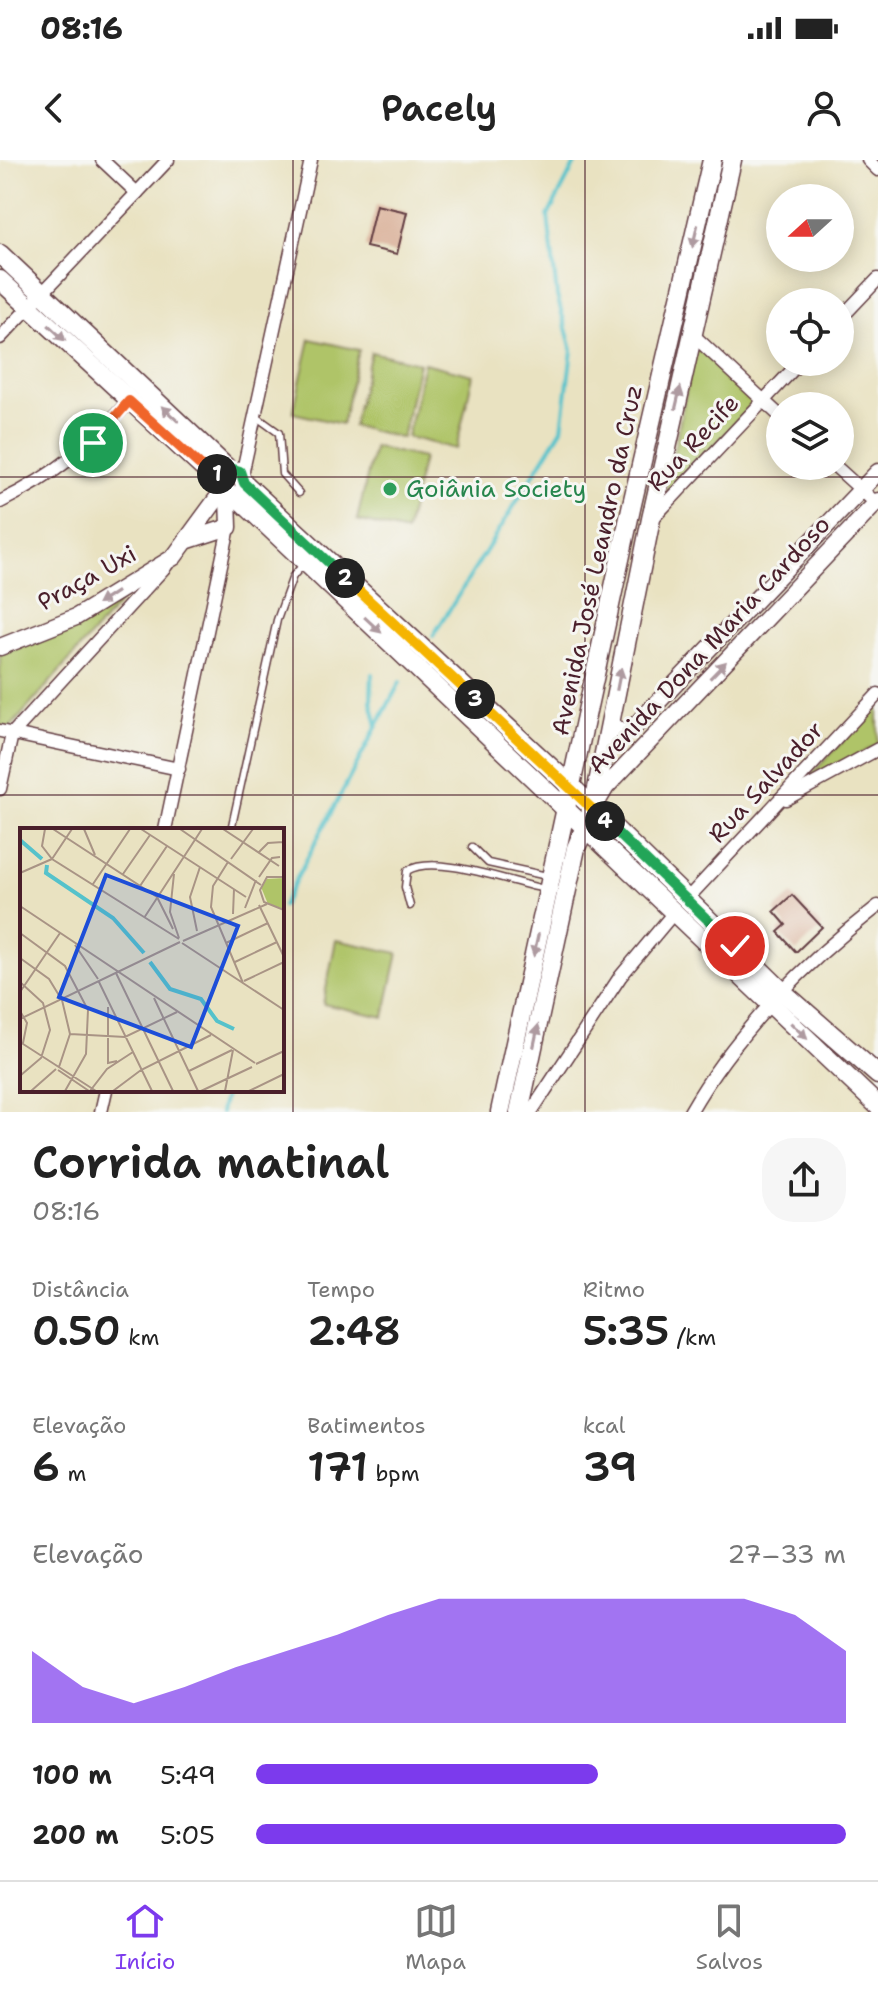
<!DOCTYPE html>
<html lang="pt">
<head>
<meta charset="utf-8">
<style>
	:root { --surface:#fff; --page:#f6f6f6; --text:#222; --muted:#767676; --line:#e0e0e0; --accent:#7c3aed }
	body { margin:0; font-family:"Shantell Sans",sans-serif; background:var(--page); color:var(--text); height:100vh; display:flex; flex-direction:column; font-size:30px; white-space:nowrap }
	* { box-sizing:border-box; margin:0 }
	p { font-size:26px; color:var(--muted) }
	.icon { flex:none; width:44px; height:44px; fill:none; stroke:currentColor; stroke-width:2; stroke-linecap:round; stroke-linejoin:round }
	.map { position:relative; height:952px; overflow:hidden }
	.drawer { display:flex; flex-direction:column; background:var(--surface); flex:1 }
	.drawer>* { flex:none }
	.needle { width:52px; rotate:249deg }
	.fabs { position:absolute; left:766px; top:24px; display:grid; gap:16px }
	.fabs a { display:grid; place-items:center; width:88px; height:88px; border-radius:50%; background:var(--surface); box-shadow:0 4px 20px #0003; font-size:40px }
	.pin { position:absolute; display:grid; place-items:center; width:68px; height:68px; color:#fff; margin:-34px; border:4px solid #fff; border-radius:50%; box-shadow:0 2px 8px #0007 }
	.km { position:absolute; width:40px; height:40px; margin:-20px; border-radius:50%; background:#222; color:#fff; font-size:22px; line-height:40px; text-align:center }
	.round { display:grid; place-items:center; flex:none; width:84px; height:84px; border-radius:32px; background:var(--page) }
	.headline { display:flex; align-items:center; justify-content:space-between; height:136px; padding:0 32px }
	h1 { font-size:44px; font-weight:600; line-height:60px }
	.stats { display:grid; grid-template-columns:repeat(3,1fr); gap:12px; height:136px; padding:8px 32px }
	.stats div { display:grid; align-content:center }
	.stats b { font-size:40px; font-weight:600 }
	.stats small { font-size:22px; font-weight:400 }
	.stats p { font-size:22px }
	.chart { height:224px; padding:16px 32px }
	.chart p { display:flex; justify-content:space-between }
	.chart svg { width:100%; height:144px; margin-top:8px; fill:var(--accent); opacity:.7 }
	ul { padding:0 32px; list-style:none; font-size:26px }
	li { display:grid; grid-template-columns:128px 96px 1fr; align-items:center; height:60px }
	li i { height:20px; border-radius:10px; background:var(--accent) }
	.status { display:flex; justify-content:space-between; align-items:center; height:56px; padding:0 40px; background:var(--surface); direction:ltr }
	.status svg { height:22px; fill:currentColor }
	header { display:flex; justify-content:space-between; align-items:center; height:104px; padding:0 32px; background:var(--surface); font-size:36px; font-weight:600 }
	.dock { display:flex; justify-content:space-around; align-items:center; height:112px; border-top:2px solid var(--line); background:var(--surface); font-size:22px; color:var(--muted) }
	.dock a { display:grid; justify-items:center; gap:4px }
	.dock .current { color:var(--accent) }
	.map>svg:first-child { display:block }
	.green { fill:#afc468; stroke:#7c724a; stroke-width:2 }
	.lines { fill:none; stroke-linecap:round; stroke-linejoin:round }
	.stream { stroke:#55c2cb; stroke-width:4 }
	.building { fill:#d5a58a }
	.service-casing { stroke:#623c42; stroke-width:9 }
	.minor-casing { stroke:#623c42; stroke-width:15 }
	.tertiary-casing { stroke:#623c42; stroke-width:19 }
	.secondary-casing { stroke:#623c42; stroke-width:21 }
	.service { stroke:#fff; stroke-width:6 }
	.minor { stroke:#fff; stroke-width:12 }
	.tertiary { stroke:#fff; stroke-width:16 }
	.secondary { stroke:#fff; stroke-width:18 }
	.oneway { fill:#ae9aa0 }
	.split-1-casing { stroke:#fff; stroke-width:16 }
	.split-2-casing { stroke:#fff; stroke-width:16 }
	.split-3-casing { stroke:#fff; stroke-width:16 }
	.split-4-casing { stroke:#fff; stroke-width:16 }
	.split-5-casing { stroke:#fff; stroke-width:16 }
	.split-1 { stroke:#f0652b; stroke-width:10 }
	.split-2 { stroke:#22a559; stroke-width:10 }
	.split-3 { stroke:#f5b400; stroke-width:10 }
	.split-4 { stroke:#f5b400; stroke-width:10 }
	.split-5 { stroke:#22a559; stroke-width:10 }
	.grid { fill:none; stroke:#4a1f2b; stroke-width:2; stroke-opacity:0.55 }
	.leisure-dot { fill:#2e9e5b; stroke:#f6f6f2; stroke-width:3 }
	.labels { text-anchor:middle; stroke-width:6; stroke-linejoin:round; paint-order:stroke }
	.street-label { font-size:24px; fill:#4a1f2b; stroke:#f6f6f2 }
	.leisure-label { font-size:24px; fill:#27864d; stroke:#f6f6f2; text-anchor:start }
	.inset-river { fill:none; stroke:#55c2cb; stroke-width:4 }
	.inset-road { fill:none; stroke:#a99485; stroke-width:2 }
	.view { fill:#1d4ed8; fill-opacity:0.15; stroke:#1d4ed8; stroke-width:4 }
	.inset-edge { fill:none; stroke:#4a1f2b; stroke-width:4 }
</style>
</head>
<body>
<div class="status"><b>08:16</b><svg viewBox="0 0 49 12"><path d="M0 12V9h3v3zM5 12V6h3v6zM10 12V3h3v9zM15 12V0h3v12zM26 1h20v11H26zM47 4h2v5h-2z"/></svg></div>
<header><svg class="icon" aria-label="back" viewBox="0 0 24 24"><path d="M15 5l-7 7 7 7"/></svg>Pacely<svg class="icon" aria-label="person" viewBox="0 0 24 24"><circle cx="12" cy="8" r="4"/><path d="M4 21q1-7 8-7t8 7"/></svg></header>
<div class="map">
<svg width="878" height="952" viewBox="0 0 878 952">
	<rect width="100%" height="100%" fill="#f6f6f2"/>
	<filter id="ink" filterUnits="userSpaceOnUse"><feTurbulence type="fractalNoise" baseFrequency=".0125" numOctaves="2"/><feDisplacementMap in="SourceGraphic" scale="16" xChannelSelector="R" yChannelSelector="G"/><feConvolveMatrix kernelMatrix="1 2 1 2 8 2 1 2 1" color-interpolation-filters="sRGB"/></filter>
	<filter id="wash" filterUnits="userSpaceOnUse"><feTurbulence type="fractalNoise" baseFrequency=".006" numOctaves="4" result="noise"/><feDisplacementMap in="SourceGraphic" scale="32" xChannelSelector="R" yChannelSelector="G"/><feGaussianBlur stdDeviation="1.8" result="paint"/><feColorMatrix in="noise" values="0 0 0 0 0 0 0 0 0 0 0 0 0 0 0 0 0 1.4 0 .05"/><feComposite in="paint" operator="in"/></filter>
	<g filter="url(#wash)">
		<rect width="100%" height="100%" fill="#e9e2c1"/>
		<g class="green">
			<path d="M310,179L359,190L342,264L293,253Z"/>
			<path d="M696,184L755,244L664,338Z"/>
			<path d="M371,192L419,203L402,278L353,266Z"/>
			<path d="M424,203L473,215L456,289L407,277Z"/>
			<path d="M374,287L423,298L406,372L357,360Z"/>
			<path d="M121,441L10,568L0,566V494L37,482Z"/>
			<path d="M878,545V584L795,631Z"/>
			<path d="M336,780L398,793L384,857L323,844Z"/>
		</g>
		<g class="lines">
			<g class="stream">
				<path d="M433,476L562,269L572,190L557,136L548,56L577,0"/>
				<path d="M372,514L371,541L377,566"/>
				<path d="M282,746L400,522"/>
				<path d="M221,952L226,930"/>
			</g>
		</g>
		<g id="blocks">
			<g class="building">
				<path d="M376,45L407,52L397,94L366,87Z"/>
				<path d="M792,735L822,767L796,792L778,772L786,765L774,751Z"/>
			</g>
		</g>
	</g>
	<g filter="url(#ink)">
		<use href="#blocks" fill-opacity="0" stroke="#623c42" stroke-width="2"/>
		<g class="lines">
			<g class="service-casing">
				<g id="service">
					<path d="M254,255L279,273L282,314L299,333"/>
					<path d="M231,670L277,460L293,416L303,405"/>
					<path d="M472,687L488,703L547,716"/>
					<path d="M410,746L405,727L407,711C436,693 512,723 545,729"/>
				</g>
			</g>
			<g class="minor-casing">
				<g id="minor">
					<path d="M102,0L137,33"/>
					<path d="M868,0L878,10"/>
					<path d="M840,159L878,119"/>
					<path d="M692,174L780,256"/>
					<path d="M0,178L168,0"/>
					<path d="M835,306L878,345"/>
					<path d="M242,315L311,0"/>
					<path d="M0,342C55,315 89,287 129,241"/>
					<path d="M654,357L800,202"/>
					<path d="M0,571L179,609"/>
					<path d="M0,629L12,574L166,406"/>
					<path d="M786,639L878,589"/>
					<path d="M165,670L229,367"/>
					<path d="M687,739L878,534"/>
					<path d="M101,952L106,930"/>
					<path d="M531,952L620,817L676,750"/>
					<path d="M690,952C735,873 806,802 878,746"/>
				</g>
			</g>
			<g class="tertiary-casing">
				<g id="tertiary">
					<path d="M189,380L229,367L228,336"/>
					<path d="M0,487L76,457L174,397L221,333"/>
					<path d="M610,566L625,572L634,567L878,312"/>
					<path d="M596,644L606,627L878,341"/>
				</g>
			</g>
			<g class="secondary-casing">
				<g id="secondary">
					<path d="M0,94L226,307"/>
					<path d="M0,120L215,319"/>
					<path d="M244,323L573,628L784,833L878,915"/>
					<path d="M235,335C450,538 665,741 878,946"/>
					<path d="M500,952L632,344L712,0"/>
					<path d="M519,952L576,688L593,648L651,359L732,0"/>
				</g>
			</g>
			<use href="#service" class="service"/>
			<use href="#minor" class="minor"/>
			<use href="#tertiary" class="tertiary"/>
			<use href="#secondary" class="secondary"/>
		</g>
		<defs><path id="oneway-solid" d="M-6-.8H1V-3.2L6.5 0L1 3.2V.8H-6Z" transform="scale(2)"/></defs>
		<g class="oneway">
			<use href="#oneway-solid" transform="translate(695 76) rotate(103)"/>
			<use href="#oneway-solid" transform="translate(57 173) rotate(43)"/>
			<use href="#oneway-solid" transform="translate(678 238) rotate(-77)"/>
			<use href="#oneway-solid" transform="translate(170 254) rotate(-137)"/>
			<use href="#oneway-solid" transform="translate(107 438) rotate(147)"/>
			<use href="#oneway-solid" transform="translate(373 465) rotate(43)"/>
			<use href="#oneway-solid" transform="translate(718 510) rotate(-46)"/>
			<use href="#oneway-solid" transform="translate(619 519) rotate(-79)"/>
			<use href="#oneway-solid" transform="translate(536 785) rotate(102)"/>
			<use href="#oneway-solid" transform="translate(799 871) rotate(44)"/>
			<use href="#oneway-solid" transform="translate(536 876) rotate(-78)"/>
		</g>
	</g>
	<g class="lines" filter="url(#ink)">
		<g class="split-1-casing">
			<path id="split-1" d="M93,283L129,241L215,319L217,314"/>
		</g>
		<g class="split-2-casing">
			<path id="split-2" d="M217,314L227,307L240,311L244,323L345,418"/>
		</g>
		<g class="split-3-casing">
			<path id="split-3" d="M345,418L475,539"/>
		</g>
		<g class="split-4-casing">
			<path id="split-4" d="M475,539L605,661"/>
		</g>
		<g class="split-5-casing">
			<path id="split-5" d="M605,661L735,786"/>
		</g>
		<use href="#split-1" class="split-1"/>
		<use href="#split-2" class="split-2"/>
		<use href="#split-3" class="split-3"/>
		<use href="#split-4" class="split-4"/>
		<use href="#split-5" class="split-5"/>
	</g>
	<path class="grid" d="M293,0V952M585,0V952M0,317H878M0,635H878"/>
	<circle class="leisure-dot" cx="390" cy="329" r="8"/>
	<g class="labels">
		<g class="street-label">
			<text transform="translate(693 283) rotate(-47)" y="8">Rua Recife</text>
			<text transform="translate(597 400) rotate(-78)" y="8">Avenida José Leandro da Cruz</text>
			<text transform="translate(87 418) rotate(-29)" y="8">Praça Uxi</text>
			<text transform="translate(709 485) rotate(-47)" y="8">Avenida Dona Maria Cardoso</text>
			<text transform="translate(766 622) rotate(-47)" y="8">Rua Salvador</text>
		</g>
		<g class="leisure-label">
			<text x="406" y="337">Goiânia Society</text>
		</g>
	</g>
	<g transform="translate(20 668)">
		<rect width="264" height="264" fill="#e9e2c1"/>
		<path d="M264,50V81L248,76L241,59L247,51Z" fill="#afc468"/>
		<path class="inset-river" d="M0,12L22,31M27,37L26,45L93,90L124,125M130,134L150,161L181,171L197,193L214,201"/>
		<path class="inset-road" d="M25,1L22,18L32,31L159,111M33,1L137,69L153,101M64,1L75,27M121,1L226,69M160,1L241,57M203,1L259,38M263,1L264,48M239,24L248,15L263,14M32,31L52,1M211,31L233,1M208,34L193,58L191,79L223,155M0,45L32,31M103,46L130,7M154,46L150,84L159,110M239,49L252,30L260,29M264,49H247L240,62L244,74L264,82M73,56L110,1M120,58L147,18M239,77L264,129M0,78L235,235M225,80L236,52M213,86L214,61M124,90L182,1M177,103L170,69L180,39M0,105L45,138L68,182L66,226L45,263M163,113L247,76M162,115L264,182M206,115L248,95M55,117L78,151M0,130L29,151L40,169M215,134L257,114M96,145L153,263M224,153L264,134M0,154L23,175L30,202L21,230L1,247M79,154L132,263M0,164L40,105M134,170L178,263M88,179V235L97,233M0,183L7,195L3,215M0,191L160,114M50,206L105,209L157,184M0,214L76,263M236,236L264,223M39,239L50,206L42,172M38,242L69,263M169,243L212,222M11,263L36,241M70,263L87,241L113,224M93,263L121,242L191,207M181,263L232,239M205,263L213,222M229,263L264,246"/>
		<path class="view" d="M86,47L218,98L171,219L39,169Z"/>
		<rect width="264" height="264" class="inset-edge"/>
	</g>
</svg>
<div class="fabs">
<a><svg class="needle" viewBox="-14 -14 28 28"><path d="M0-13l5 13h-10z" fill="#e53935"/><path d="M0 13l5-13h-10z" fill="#767676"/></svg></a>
<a><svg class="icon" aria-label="locate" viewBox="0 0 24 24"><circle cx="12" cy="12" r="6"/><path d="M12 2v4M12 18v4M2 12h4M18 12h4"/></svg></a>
<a><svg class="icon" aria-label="layers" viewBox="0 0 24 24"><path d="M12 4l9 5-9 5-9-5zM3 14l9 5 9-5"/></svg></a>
</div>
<div class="pin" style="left:93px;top:283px;background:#1e9e55"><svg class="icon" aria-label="arrive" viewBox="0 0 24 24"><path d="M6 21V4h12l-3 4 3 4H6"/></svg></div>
<div class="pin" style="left:735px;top:786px;background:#d93025"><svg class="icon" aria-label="check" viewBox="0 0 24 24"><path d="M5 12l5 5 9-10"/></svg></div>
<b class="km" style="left:217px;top:314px">1</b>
<b class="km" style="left:345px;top:418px">2</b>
<b class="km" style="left:475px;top:539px">3</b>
<b class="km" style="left:605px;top:661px">4</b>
</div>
<section class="drawer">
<div class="headline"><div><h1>Corrida matinal</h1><p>08:16</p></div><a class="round"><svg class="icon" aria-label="share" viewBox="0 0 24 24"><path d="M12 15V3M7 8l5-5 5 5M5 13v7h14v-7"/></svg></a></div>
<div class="stats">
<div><p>Distância</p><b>0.50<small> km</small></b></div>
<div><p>Tempo</p><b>2:48</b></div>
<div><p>Ritmo</p><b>5:35<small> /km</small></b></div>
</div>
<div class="stats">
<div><p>Elevação</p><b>6<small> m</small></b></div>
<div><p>Batimentos</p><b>171<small> bpm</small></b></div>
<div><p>kcal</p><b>39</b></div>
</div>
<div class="chart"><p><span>Elevação</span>27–33 m</p>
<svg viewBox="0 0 160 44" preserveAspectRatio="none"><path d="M0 44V22L10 33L20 38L30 33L40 27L50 22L60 17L70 11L80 6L90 6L100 6L110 6L120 6L130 6L140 6L150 11L160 22V44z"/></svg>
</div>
<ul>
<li><b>100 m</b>5:49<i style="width:58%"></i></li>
<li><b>200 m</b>5:05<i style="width:100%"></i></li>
</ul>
</section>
<nav class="dock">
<a class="current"><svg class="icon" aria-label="home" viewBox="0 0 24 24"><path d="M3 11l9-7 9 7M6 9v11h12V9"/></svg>Início</a>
<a><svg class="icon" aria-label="map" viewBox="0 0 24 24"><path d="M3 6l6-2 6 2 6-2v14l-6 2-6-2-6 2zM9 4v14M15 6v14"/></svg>Mapa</a>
<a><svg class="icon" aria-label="saved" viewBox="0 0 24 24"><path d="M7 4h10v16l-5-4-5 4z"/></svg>Salvos</a>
</nav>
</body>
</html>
